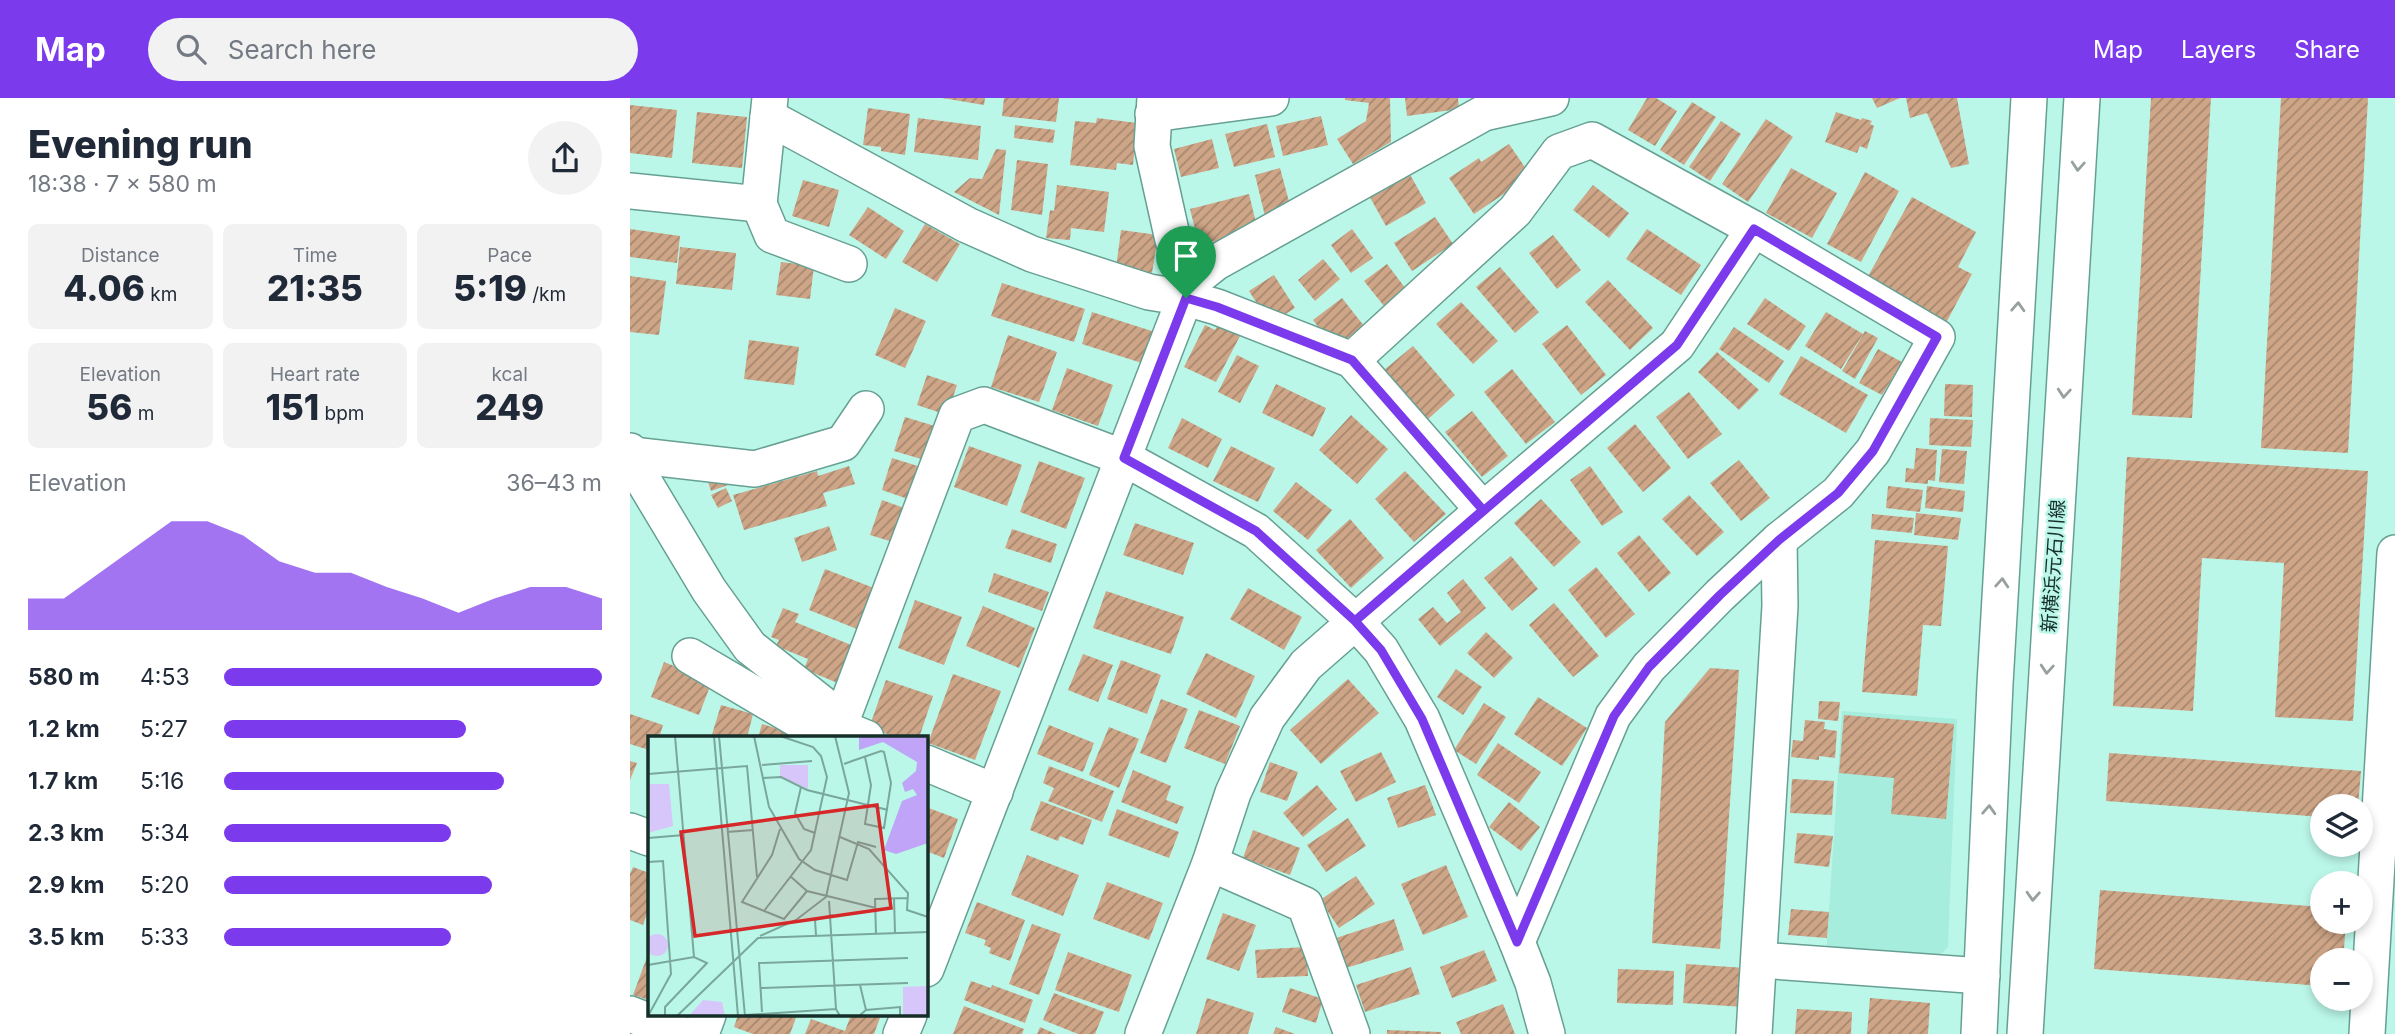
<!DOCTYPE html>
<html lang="en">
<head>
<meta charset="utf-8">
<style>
	:root { --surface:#fff; --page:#f2f2f3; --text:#1f2937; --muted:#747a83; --accent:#7c3aed }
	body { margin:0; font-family:Inter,"Noto Sans JP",sans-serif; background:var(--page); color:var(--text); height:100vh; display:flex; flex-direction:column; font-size:26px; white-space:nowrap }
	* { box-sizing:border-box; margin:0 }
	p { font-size:23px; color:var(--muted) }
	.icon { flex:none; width:38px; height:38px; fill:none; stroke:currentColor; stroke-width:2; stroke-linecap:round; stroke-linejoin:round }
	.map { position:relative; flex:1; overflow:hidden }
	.panel { display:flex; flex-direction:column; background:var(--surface); width:630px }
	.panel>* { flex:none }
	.tools { position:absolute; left:1680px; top:696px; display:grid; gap:14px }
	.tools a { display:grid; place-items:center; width:63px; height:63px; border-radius:50%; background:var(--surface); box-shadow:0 4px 10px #0003; font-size:35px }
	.pin { position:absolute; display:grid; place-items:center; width:60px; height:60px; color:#fff; margin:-72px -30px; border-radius:50% 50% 50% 0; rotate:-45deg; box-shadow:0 0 7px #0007 }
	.pin .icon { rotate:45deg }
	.round { display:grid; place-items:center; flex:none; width:74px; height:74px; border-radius:37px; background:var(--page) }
	.summary { display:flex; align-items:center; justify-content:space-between; height:119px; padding:0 28px }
	h1 { font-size:38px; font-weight:800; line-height:52px }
	.stats { display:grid; grid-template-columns:repeat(3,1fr); gap:10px; height:119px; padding:7px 28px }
	.stats div { display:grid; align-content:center; border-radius:10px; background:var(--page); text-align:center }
	.stats b { font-size:35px; font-weight:800 }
	.stats small { font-size:19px; font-weight:400 }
	.stats p { font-size:19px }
	.chart { height:196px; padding:14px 28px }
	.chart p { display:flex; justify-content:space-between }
	.chart svg { width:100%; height:126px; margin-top:7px; fill:var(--accent); opacity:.7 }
	ul { padding:0 28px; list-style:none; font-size:23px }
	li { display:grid; grid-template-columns:112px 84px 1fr; align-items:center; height:52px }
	li i { height:18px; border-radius:9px; background:var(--accent) }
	header { display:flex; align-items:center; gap:42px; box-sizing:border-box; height:98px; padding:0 35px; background:var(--accent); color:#fff }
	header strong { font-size:33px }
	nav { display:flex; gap:38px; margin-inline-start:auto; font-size:24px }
	.search { width:490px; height:63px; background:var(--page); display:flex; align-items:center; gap:18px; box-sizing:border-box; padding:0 24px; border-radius:38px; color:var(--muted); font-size:26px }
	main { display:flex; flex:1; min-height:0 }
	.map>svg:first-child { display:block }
	.built { fill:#a7eddd }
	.building { fill:url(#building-hatch) }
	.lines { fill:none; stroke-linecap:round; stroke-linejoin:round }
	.minor-casing { stroke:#66a093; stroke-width:38 }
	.minor { stroke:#fff; stroke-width:35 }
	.oneway { stroke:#96a19e }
	.route-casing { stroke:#fff; stroke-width:14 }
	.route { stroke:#7c3aed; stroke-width:9 }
	.labels { text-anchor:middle; stroke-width:5; stroke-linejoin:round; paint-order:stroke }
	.street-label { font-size:19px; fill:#162e28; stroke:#bbf7e9 }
	.inset-road { fill:none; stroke:#79a79c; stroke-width:2 }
	.view { fill:#d62828; fill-opacity:0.15; stroke:#d62828; stroke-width:3.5 }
	.inset-edge { fill:none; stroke:#162e28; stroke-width:3.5 }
</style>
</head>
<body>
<header>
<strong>Map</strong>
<div class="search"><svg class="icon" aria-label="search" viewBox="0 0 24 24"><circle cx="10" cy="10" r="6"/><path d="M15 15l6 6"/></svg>Search here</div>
<nav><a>Map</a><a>Layers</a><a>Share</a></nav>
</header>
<main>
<section class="panel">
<div class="summary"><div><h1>Evening run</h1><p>18:38 · 7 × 580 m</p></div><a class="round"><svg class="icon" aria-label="share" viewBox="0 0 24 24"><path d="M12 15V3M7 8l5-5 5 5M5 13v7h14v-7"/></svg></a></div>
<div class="stats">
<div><p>Distance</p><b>4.06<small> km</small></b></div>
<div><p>Time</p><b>21:35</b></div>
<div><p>Pace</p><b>5:19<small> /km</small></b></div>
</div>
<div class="stats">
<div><p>Elevation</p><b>56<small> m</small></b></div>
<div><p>Heart rate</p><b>151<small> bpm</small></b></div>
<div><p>kcal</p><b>249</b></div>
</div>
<div class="chart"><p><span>Elevation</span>36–43 m</p>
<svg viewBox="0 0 160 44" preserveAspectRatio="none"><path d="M0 44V33L10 33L20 24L30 15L40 6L50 6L60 11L70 20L80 24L90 24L100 29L110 33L120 38L130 33L140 29L150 29L160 33V44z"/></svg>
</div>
<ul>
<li><b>580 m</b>4:53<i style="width:100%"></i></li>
<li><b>1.2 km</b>5:27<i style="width:64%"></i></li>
<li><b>1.7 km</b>5:16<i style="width:74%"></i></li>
<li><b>2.3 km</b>5:34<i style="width:60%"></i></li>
<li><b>2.9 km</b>5:20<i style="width:71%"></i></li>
<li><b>3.5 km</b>5:33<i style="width:60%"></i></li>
</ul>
</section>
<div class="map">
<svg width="1765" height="936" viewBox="0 0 1765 936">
	<defs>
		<pattern id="building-hatch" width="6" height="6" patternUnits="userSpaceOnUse" patternTransform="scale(1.75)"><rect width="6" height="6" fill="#cea587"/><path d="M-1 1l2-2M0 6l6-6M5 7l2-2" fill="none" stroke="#a6876e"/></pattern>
	</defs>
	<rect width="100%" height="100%" fill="#bbf7e9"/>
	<path class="built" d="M1212,613L1327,621L1318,849L1298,868L1196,858Z"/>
	<g class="building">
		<path d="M312,0H355L354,7Z"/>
		<path d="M374,0H429L426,24L372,18Z"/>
		<path d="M715,0H760L761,44L723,66L707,41L736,23L739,5L715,2Z"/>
		<path d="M775,0H828L829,11L777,18Z"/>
		<path d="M1017,0H1026L1047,13L1025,48L998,32Z"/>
		<path d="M1242,0H1270L1247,10Z"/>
		<path d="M1276,0H1327L1339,66L1321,70L1297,15L1280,20Z"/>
		<path d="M1521,0H1581L1562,320L1502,317Z"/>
		<path d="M1651,0H1738L1718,355L1631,350Z"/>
		<path d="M1062,4L1086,19L1054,67L1030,52Z"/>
		<path d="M0,7L47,12L42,60L0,55Z"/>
		<path d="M238,10L280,16L275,57L251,53V49L233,47Z"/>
		<path d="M67,14L117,19L112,70L62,65Z"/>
		<path d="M1206,14L1231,22L1232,20L1242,23L1240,26L1244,28L1237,51L1230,48L1227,55L1195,44Z"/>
		<path d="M691,18L698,47L653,58L646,28Z"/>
		<path d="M288,20L351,28L348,62L284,54Z"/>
		<path d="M467,20L507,25L503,67L487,65L486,72L440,67L445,23L466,25Z"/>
		<path d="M1136,21L1163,39L1118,104L1092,86Z"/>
		<path d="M1091,23L1111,36L1080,83L1059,69Z"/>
		<path d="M637,26L645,59L604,69L595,36Z"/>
		<path d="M385,27L425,32L423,45L384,40Z"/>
		<path d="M582,41L589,70L551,79L544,51Z"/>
		<path d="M879,46L901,78L844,116L819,80L849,60L851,64Z"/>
		<path d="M366,51L376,52L369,117L324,94L340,80L352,81Z"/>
		<path d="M387,62L418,66L412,117L381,112Z"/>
		<path d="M650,70L661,111L635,118L625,77Z"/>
		<path d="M1161,70L1207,95L1182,140L1136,115Z"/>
		<path d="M778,73L796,105L756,128L738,96Z"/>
		<path d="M1235,74L1269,93L1231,164L1197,146Z"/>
		<path d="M173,82L209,92L199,129L162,118Z"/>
		<path d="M427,87L479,94L474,134L441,130L440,142L416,140L420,112L424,113Z"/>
		<path d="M963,87L999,115L979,140L943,112Z"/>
		<path d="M619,96L628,133L569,147L560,111Z"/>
		<path d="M1282,99L1346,134L1328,169L1342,176L1316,225L1236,182Z"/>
		<path d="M238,109L274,133L256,161L219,137Z"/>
		<path d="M805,119L823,146L782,173L764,145Z"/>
		<path d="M295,126L330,146L307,184L272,164Z"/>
		<path d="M0,131L50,138L47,165L0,159Z"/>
		<path d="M722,131L743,160L721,175L701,147Z"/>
		<path d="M1017,131L1071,167L1051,197L996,161Z"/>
		<path d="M491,132L528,137L522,175L486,170Z"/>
		<path d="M923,137L951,172L927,191L899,155Z"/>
		<path d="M50,149L106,155L102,192L46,186Z"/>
		<path d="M693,161L710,181L685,203L668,182Z"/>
		<path d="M151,164L184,168L180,201L146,197Z"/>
		<path d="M757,166L776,191L754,208L734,183Z"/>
		<path d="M870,169L909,214L885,235L846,189Z"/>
		<path d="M644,177L665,210L640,226L619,193Z"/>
		<path d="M0,178L36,183L29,237L0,234Z"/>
		<path d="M978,182L1023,230L1000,252L955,204Z"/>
		<path d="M372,185L455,211L444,244L361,218Z"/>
		<path d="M712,200L734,228L704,250L683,222Z"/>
		<path d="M1135,200L1176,228L1159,253L1117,226Z"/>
		<path d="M831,204L868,243L843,266L806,226Z"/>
		<path d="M265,210L296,223L275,270L245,257Z"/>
		<path d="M462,214L525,234L515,266L452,246Z"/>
		<path d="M1196,214L1233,236L1211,271L1175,248Z"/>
		<path d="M575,227L585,232L588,227L610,238L586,284L554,269Z"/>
		<path d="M937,227L976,277L951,297L912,246Z"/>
		<path d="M1104,229L1154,263L1139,285L1089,251Z"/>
		<path d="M1235,233L1248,240L1225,281L1212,273Z"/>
		<path d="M378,237L427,254L409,304L361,289Z"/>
		<path d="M119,242L169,249L164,287L114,281Z"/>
		<path d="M783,248L825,297L797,322L754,272Z"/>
		<path d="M1248,251L1272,264L1252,297L1229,285Z"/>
		<path d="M1087,254L1129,292L1109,312L1068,274Z"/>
		<path d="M607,257L629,268L610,305L588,294Z"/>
		<path d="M1171,258L1238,297L1216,335L1149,296Z"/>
		<path d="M437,270L483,287L468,328L422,312Z"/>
		<path d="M882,271L925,324L896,346L854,294Z"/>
		<path d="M297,277L327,287L317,317L287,307Z"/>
		<path d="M646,286L696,310L683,339L632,315Z"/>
		<path d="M1315,286L1343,287L1342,319L1314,318Z"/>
		<path d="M1059,294L1092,336L1058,361L1026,319Z"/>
		<path d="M842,313L878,358L852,379L815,334Z"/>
		<path d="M721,317L758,351L727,386L689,352Z"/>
		<path d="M275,319L308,329L298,363L264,353Z"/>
		<path d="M552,320L592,341L578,370L538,350Z"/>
		<path d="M1300,320L1343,322L1341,349L1299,347Z"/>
		<path d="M1005,326L1041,370L1013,394L977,350Z"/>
		<path d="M339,348L392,367L377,408L324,389Z"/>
		<path d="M601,348L645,370L628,404L583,383Z"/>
		<path d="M1286,350L1307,352L1305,383L1298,382V386L1275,384L1276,370L1284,371Z"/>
		<path d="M1312,351L1337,353L1334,386L1309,384Z"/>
		<path d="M1497,359L1738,373L1723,623L1645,619L1654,465L1572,460L1563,613L1483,608Z"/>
		<path d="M262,360L291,369L281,402L252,392Z"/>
		<path d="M1109,362L1140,400L1111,423L1080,385Z"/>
		<path d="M409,363L455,380L436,431L390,414Z"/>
		<path d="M219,368L225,386L193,395L197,408L114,432L103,397L187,373L188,378Z"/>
		<path d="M960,368L993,414L972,428L940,382Z"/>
		<path d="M775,373L816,416L784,444L745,401Z"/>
		<path d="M76,378L101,386L81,393Z"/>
		<path d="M666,384L702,412L678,442L643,413Z"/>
		<path d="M1258,388L1293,392L1290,414L1256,410Z"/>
		<path d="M1297,388L1335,393L1333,414L1295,410Z"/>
		<path d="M96,390L102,403L88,410L81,397Z"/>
		<path d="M1059,397L1094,434L1067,458L1032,421Z"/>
		<path d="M911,401L951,444L924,469L884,425Z"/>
		<path d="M252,402L277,411L266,445L240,437Z"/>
		<path d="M1286,415L1331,420L1328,442L1284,437Z"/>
		<path d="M1242,416L1284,420L1282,435L1241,431Z"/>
		<path d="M720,421L754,460L721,490L686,452Z"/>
		<path d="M505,425L564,445L553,477L493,457Z"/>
		<path d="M199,428L207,452L172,464L164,440Z"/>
		<path d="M382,431L427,446L421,465L375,450Z"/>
		<path d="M1009,437L1041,475L1019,494L987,455Z"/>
		<path d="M1245,442L1318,448L1311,528L1293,527L1287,598L1232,594Z"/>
		<path d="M881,458L908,491L882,513L854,480Z"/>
		<path d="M966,469L1005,516L976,540L938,492Z"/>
		<path d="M195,471L249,492L232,533L179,512Z"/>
		<path d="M364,475L419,494L412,513L358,494Z"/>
		<path d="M833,481L856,510L810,548L788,521L803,509L817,525L831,514L817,495Z"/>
		<path d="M618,490L672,519L654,552L600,521Z"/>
		<path d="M476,493L554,519L541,556L463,530Z"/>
		<path d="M285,502L332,519L314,567L268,550Z"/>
		<path d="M924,505L969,558L943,579L899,527Z"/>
		<path d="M353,508L405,530L389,570L336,548Z"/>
		<path d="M153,510L169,516L165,524L226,549L210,586L174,571L178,561L146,548L149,542L141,539Z"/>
		<path d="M856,534L883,560L864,580L837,555Z"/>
		<path d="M576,555L625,578L606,620L556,596Z"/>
		<path d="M453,556L483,567L468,604L438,592Z"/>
		<path d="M491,562L531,577L517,616L477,601Z"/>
		<path d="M34,564L82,583L69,617L21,599Z"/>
		<path d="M1080,570L1109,572L1090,851L1022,845L1035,624Z"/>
		<path d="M826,571L852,589L833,617L807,599Z"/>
		<path d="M323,576L371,593L345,662L298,645Z"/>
		<path d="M718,581L749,615L691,666L660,632Z"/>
		<path d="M256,582L303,598L289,640H270L239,630Z"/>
		<path d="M908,599L957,630L932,668L884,636Z"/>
		<path d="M531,601L558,611L536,665L510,655Z"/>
		<path d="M1189,603L1210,604L1208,623L1188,621Z"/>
		<path d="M854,605L876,619L846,666L824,652Z"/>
		<path d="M91,607L123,616L117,640H81Z"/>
		<path d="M569,612L610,628L595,666L554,650Z"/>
		<path d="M0,616L33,627L29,640H19V652L0,646Z"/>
		<path d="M1214,617L1324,626L1316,721L1261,716L1264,680L1209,675Z"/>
		<path d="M1175,622L1195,624L1194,631L1207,633L1205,660L1189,658V662L1161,659L1163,642L1173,643Z"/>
		<path d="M132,626L168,637L167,640H128Z"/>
		<path d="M419,627L464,645L453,674L407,656Z"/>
		<path d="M479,629L509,641L489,690L459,677Z"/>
		<path d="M868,645L911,674L889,705L847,677Z"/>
		<path d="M751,654L766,684L726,704L710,673Z"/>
		<path d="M1479,655L1731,673L1728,709H1692V719L1476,703Z"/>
		<path d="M0,663L7,665L0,682Z"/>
		<path d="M640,664L668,674L657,703L630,694Z"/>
		<path d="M419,668L484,693L472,724L418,703L424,690L413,685Z"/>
		<path d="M503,672L541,688L536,702L554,709L547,726L491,704Z"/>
		<path d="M1162,681L1204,683L1202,717L1160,715Z"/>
		<path d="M687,687L707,711L673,739L653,715Z"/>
		<path d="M795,687L806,717L768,730L757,700Z"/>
		<path d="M411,703L462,722L453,747L430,738L428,743L400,732Z"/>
		<path d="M879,704L910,729L891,753L859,729Z"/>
		<path d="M296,709L328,721L314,760L296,753Z"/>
		<path d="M487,711L549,734L539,760L478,737Z"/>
		<path d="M718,720L736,748L696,774L677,747Z"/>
		<path d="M623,732L670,750L660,777L613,760Z"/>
		<path d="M1167,735L1203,738L1199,769L1164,765Z"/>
		<path d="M397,757L449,777L433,818L381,797Z"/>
		<path d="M816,767L838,819L793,837L771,786Z"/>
		<path d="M3,769L19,775V810L13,827L0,822V776Z"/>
		<path d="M726,778L745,806L709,830L690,802Z"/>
		<path d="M477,784L533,805L519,842L463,821Z"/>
		<path d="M1470,792L1692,809V824H1716L1713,863H1692V888L1464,871Z"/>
		<path d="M347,804L395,822L380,863L359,855L361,850L354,847L356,842L335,835Z"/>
		<path d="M1161,811L1199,814L1197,840L1158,837Z"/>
		<path d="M593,815L626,827L609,873L576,861Z"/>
		<path d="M764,821L774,852L716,870L706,840Z"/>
		<path d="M402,826L431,836L409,897L379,886Z"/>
		<path d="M676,849L678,878L627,880L625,852Z"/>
		<path d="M854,852L867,883L822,900L810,869Z"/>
		<path d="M438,854L502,877L489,914L425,892Z"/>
		<path d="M17,859L19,860V902L3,897Z"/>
		<path d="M1056,866L1116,870L1113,909L1053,905Z"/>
		<path d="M781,869L790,896L735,914L726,887Z"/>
		<path d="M988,871L1044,873L1043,907L987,905Z"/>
		<path d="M341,883L361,890L362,887L403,902L395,925L334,902Z"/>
		<path d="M660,890L693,901L686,925L652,914Z"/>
		<path d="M424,895L474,914L465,936H448L413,922Z"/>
		<path d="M577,900L624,915L618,936H566Z"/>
		<path d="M1240,900L1300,905L1298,936H1237Z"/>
		<path d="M873,906L885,936H831L826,924Z"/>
		<path d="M334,908L394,931L392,936H323Z"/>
		<path d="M1167,911L1222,914L1221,936H1165Z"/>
		<path d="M108,917H167L160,936H123L104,929Z"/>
		<path d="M221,917H251L244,936H175L181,921L215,933Z"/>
		<path d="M410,929L426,936H407Z"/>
		<path d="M646,929L665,936H643Z"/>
		<path d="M757,932L811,934V936H757Z"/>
	</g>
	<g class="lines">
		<g class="minor-casing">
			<g id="minor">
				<path d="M525,0L522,48L543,142"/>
				<path d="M523,16L641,0"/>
				<path d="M138,19L337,127L402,156L519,194L556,200L587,209L722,262L853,412"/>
				<path d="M0,93L129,106L140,0"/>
				<path d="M129,106L142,137L219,166"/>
				<path d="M722,262L885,113L929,54L962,42L1124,131L1307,239L1243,353L1208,395L1149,442L1090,497L1019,569L983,618L887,844"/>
				<path d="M0,353L16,387L79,492L120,549L200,612L209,629L236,640"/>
				<path d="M2,357L125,371L213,345L236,311"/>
				<path d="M60,558L170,623L184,640"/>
				<path d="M184,640L209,629L327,317L354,307L494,360L626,433L725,523L751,552L792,621L887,844L903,885L917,936"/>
				<path d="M296,665L365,694"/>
				<path d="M0,733L19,740"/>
				<path d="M580,765L675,807L722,936"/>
				<path d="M1129,862L1352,878"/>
				<path d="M296,871L561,184L585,165L854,15L921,0"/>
				<path d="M0,916L51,936"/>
				<path d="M71,936L78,917"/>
				<path d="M271,936L279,917"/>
				<path d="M513,936L580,765L603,695L637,620L676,567L853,412L1047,247L1124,131"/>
				<path d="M1124,936L1150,508L1149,442"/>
				<path d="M1349,936L1365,586L1399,0"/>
				<path d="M1395,936L1452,0"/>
				<path d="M1737,936L1765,455"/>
			</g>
		</g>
		<use href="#minor" class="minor"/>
	</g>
	<defs><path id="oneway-chevron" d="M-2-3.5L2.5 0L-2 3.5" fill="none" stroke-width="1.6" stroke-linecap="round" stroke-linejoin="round" transform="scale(1.75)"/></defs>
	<g class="oneway">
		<use href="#oneway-chevron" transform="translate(1448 68) rotate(94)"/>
		<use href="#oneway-chevron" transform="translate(1388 209) rotate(-87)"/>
		<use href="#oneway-chevron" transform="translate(1434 295) rotate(94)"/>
		<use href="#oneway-chevron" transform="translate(1372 485) rotate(-86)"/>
		<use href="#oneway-chevron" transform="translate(1417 571) rotate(94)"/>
		<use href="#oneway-chevron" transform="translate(1359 712) rotate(-87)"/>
		<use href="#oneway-chevron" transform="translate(1403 798) rotate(93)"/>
	</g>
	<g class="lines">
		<g class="route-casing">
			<path id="route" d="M556,200L494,360L626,433L725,523L1047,247L1124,131L1307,239L1243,353L1208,395L1149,442L1090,497L1019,569L984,618L887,844L792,621L751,552L725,523L853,412L722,262L587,209L556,200"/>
		</g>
		<use href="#route" class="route"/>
	</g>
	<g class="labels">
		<g class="street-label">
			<text transform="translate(1423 468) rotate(-86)" y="7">新横浜元石川線</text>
		</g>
	</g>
	<g transform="translate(18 638)">
		<rect width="280" height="280" fill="#bbf7e9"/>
		<path d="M132,29H160V53L132,40ZM0,48H21L25,90L0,97ZM-2 209a11 11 0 1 1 22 0a11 11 0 1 1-22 0ZM280,250V280H255V251ZM55,264L74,266L77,280H41Z" fill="#d6c6fa"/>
		<path d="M211,0H279L280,107L248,118L236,114L254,65L269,59L265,53L257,56L254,47L268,35L269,26L235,6L211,14Z" fill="#bfa4f8"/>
		<path class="inset-road" d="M27,0L46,221M66,0L90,280M71,0L97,280M106,0L121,71L151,123L167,134L199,144L210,106L228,111M196,28L207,24L233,15L236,16L243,47L236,92L217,88L223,49L217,21M114,29L164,25M0,38L99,30L109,141M115,42L133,41L159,54L240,74M153,51L147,77L156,93L167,97M132,93L124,119L94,166L136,183L159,155M79,96L105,94M192,101L221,113L260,157L259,174L280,181M0,102L36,99M0,126L15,125L23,238L0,280M142,140L159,155L228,172M246,162L247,197M181,165L188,273L192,280M116,175L163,114L179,41L173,20L165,11L132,0M228,198L227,163L260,162M168,199L167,184L185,179M112,200L148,184L178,161L201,57L187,0M0,229L46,221L59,227L17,271V280M212,249L218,274M113,252L260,247M114,276L111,227L260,222M97,279L188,273M29,280L110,202L280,196M211,280L218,274L252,271V280"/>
		<path class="view" d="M229,69L243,172L47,200L33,96Z"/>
		<rect width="280" height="280" class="inset-edge"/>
	</g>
</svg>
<div class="tools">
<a><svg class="icon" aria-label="layers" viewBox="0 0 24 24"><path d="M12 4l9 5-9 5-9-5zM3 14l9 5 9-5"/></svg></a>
<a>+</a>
<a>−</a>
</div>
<div class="pin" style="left:556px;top:200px;background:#1e9e55"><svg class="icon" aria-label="arrive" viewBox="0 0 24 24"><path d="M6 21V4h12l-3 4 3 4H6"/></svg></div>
</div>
</main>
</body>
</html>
